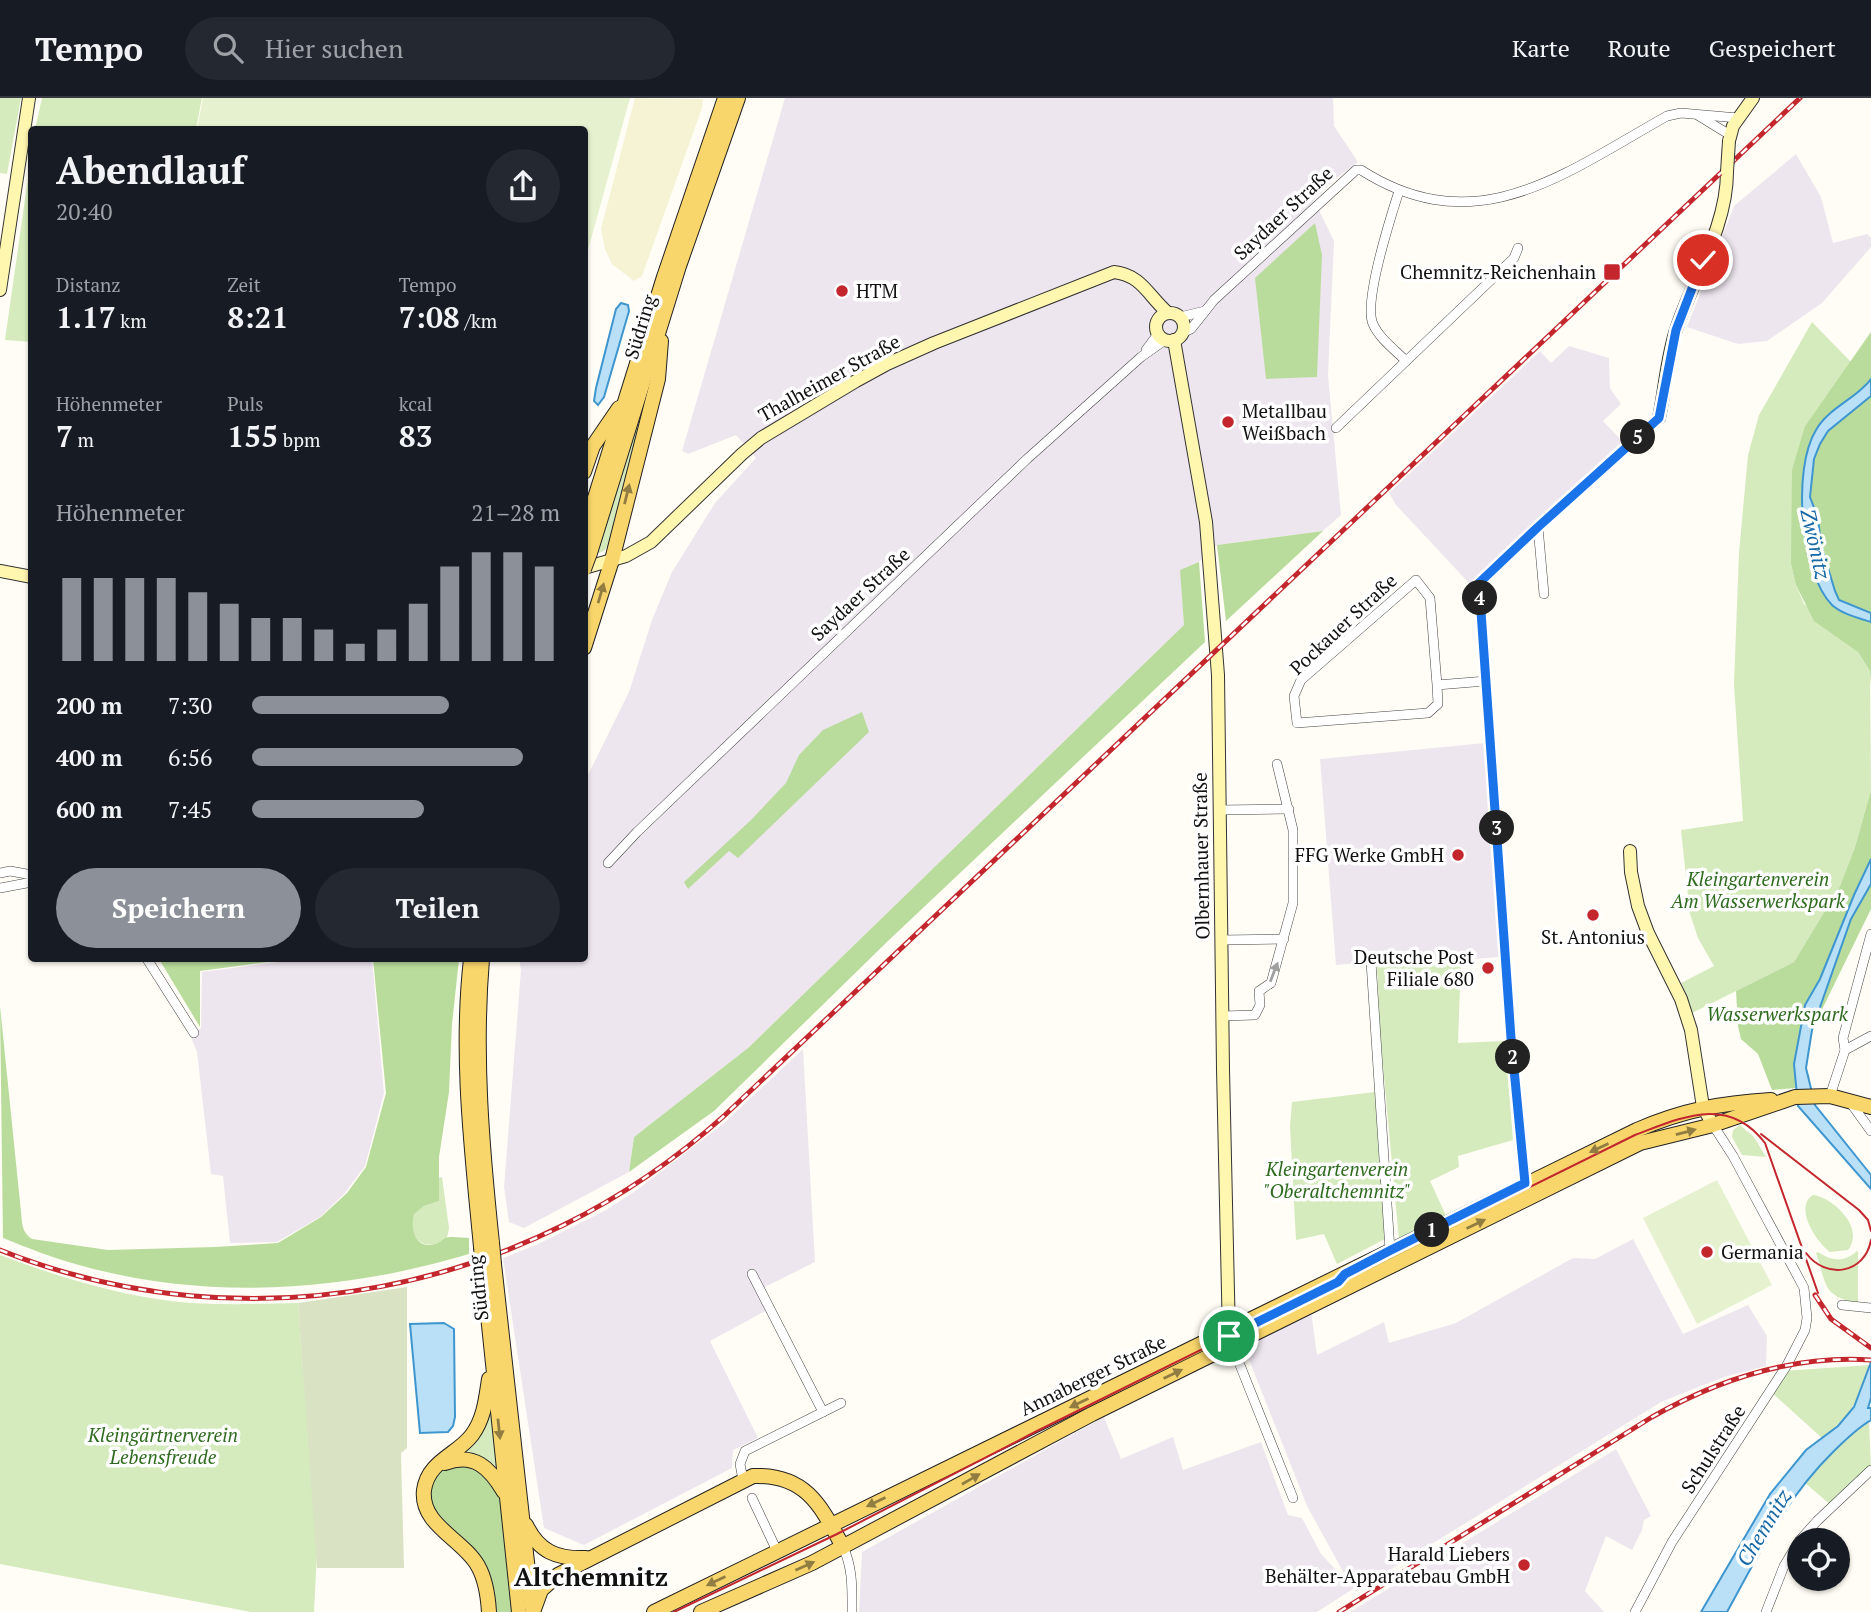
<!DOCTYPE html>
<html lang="de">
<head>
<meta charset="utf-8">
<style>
	:root { --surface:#171b24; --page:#242831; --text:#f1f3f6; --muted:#9ea1a6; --line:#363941; --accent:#8c9099 }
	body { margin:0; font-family:"PT Serif",serif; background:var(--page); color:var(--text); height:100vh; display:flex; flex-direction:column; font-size:26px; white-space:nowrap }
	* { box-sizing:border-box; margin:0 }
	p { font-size:23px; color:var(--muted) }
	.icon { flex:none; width:38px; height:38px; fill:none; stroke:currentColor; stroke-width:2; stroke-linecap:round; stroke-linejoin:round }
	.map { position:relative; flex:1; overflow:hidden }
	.sheet { position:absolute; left:28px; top:28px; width:560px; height:836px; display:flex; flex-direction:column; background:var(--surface); border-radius:7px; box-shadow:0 2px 5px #0004 }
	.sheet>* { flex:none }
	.tools { position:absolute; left:1787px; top:1430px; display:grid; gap:14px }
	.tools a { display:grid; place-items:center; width:63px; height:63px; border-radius:50%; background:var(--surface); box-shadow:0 2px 5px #0004; font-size:35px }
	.pin { position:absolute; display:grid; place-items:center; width:60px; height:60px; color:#fff; margin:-30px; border:4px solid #fff; border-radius:50%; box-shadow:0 2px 7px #0007 }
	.km { position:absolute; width:35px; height:35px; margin:-18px; border-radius:50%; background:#222; color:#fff; font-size:19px; line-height:35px; text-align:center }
	.round { display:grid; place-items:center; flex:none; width:74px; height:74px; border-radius:37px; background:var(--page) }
	.head { display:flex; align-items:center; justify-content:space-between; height:119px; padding:0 28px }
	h1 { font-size:38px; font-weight:700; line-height:52px }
	.figures { display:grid; grid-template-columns:repeat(3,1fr); gap:10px; height:119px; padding:7px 28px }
	.figures div { display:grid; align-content:center }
	.figures b { font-size:30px; font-weight:700 }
	.figures small { font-size:19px; font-weight:400 }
	.figures p { font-size:19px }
	.chart { height:196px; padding:14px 28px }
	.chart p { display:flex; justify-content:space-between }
	.chart svg { width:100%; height:126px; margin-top:7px; stroke:var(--accent); stroke-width:6 }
	.primary-button { display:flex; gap:14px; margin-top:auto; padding:14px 28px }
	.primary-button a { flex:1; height:80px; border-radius:42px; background:var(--accent); color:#fff; font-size:28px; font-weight:700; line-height:80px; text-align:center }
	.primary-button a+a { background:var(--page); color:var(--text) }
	ul { padding:0 28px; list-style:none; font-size:23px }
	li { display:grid; grid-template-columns:112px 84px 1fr; align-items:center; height:52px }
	li i { height:18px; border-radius:9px; background:var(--accent) }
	header { display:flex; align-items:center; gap:42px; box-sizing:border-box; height:98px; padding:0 35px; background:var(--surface); border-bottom:2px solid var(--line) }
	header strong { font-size:33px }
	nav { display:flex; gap:38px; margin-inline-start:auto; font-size:24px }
	.search { width:490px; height:63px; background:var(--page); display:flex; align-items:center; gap:18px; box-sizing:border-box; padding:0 24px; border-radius:38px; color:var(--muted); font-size:26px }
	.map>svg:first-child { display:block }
	.industrial { fill:#eee6ef }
	.farmland { fill:#f6f3d4 }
	.green { fill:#d5ebbd }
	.forest { fill:#b9dc9c }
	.cemetery { fill:#d9e3c4 }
	.pitch { fill:#e6f2cf }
	.water { fill:#b9e0f7; stroke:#3f96cf; stroke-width:2 }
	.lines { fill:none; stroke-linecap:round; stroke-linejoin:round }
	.street-casing { stroke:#444; stroke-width:10 }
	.secondary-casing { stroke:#333; stroke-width:14 }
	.primary-casing { stroke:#222; stroke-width:16 }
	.street { stroke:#fff; stroke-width:9 }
	.secondary { stroke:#fff6b0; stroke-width:12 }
	.primary { stroke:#f9d66b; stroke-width:14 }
	.tram { stroke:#c4262e; stroke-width:2 }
	.rail-casing { stroke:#c4262e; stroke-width:5 }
	.rail { stroke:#fff; stroke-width:2.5; stroke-dasharray:8; stroke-linecap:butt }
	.secondary-bridge-casing { stroke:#333; stroke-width:14; stroke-linecap:butt }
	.primary-bridge-casing { stroke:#222; stroke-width:16; stroke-linecap:butt }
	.secondary-bridge { stroke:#fff6b0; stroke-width:12 }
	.primary-bridge { stroke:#f9d66b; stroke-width:14 }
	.oneway { fill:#917d42 }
	.oneway2 { fill:#a0a0a0 }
	.route-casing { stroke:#fff; stroke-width:14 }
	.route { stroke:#1a73e8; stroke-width:9 }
	.poi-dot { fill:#c4262e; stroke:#fff; stroke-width:2.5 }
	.labels { text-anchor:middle; stroke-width:7; stroke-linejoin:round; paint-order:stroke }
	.street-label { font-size:19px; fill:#111; stroke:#fff }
	.poi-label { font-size:19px; fill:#111; stroke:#fff; text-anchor:end }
	.park-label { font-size:19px; font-style:italic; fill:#2f6b1f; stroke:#fff }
	.water-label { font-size:21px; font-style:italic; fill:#1768a6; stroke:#fff }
	.district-label { font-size:26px; font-weight:bold; fill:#111; stroke:#fff }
</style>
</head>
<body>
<header>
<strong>Tempo</strong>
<div class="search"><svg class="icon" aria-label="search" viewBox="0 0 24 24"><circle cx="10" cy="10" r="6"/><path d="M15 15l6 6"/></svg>Hier suchen</div>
<nav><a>Karte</a><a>Route</a><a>Gespeichert</a></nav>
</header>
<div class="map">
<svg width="1871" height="1514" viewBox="0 0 1871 1514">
	<rect width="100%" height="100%" fill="#fffdf5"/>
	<g class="industrial">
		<path d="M785,0H1333L1334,28L1358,64L1335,81L1314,102L1334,143L1328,277L1341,417L1323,433L1217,447L1199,464L1181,472L1184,527L748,950L634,1039L629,1074L524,1130L509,1124L504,1089L521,872L519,861H584L585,683L629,594L652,522L672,474L715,405L756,360L736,337L688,356L682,353Z"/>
		<path d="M1796,56L1821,99L1833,145L1867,136L1871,140V149L1822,205L1767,243L1738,246L1687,229L1734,108Z"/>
		<path d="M1569,248L1609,260L1610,290L1621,306L1603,323L1627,348L1479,484H1468L1396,407L1389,395L1540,253L1551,265Z"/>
		<path d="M1485,645L1500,859L1377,868L1376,863L1336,867L1320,661Z"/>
		<path d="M301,861H372L384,995L365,1068L344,1096L320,1119L277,1144L230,1145L223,1078L211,1076L197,954L190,937L201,930L202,874Z"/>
		<path d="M803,951L815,1164L765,1189L773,1209L710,1243L758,1340L733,1352L732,1370L584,1447L544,1430L503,1160L536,1147L606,1112L637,1092L723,1026Z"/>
		<path d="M1633,1141L1683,1236L1748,1207L1767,1238L1766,1268L1724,1279L1661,1304L1356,1493L1353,1491L1317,1514H859L862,1454L1104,1319L1121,1361L1173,1339L1183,1372L1261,1344L1288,1417L1302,1420L1321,1456L1351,1488L1307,1408L1244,1249L1311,1213L1317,1257L1384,1224L1389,1245L1456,1225L1573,1160L1595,1161Z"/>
		<path d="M1616,1351L1651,1418L1644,1422L1642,1432L1632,1452L1606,1438L1585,1493L1604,1514H1350Z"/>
	</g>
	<path class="farmland" d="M635,0L703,1L702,10L642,178L634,183L612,166L605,151L601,131Z"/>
	<g class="green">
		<path d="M0,0H21L7,76L0,75Z"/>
		<path d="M42,0H202L196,31H35Z"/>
		<path d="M31,59V244L5,242Z"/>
		<path d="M1812,224L1851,264L1805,328L1791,466L1796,487L1804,506L1858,554L1870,573L1871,692L1855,749L1840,788L1794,864L1688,917L1681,885L1714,868L1698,840L1690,816L1681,732L1743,723L1734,586L1739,455L1748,357L1759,317Z"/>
		<path d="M656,258L653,286L608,448L604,453L596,456Z"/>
		<path d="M1461,861L1458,945L1505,943L1513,1042L1458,1058L1459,1069L1430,1083L1448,1122L1399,1142L1380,935L1377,868Z"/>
		<path d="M1375,994L1385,1141L1337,1166L1324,1136L1296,1142L1290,1028L1292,1004Z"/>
		<path d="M1740,1027L1754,1039L1766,1059L1742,1057L1732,1039L1733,1032Z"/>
		<path d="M442,1079L449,1130L447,1140C424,1156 408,1141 413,1116L424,1108L439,1103V1080Z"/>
		<path d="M1813,1097C1834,1100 1865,1130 1848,1152L1830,1154C1817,1145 1793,1109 1813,1097Z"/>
		<path d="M1857,1153L1858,1154V1205C1822,1198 1827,1187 1816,1155L1818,1154C1831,1163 1844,1165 1857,1153Z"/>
		<path d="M0,1157C61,1180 127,1200 191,1205C226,1207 263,1206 298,1205L317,1455L314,1514H251L0,1466Z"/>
		<path d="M492,1263L506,1398L441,1362L471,1338Z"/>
		<path d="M1870,1267C1862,1299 1848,1321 1822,1340L1770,1293L1783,1273Z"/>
		<path d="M1869,1323L1871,1372L1832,1408L1804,1384L1842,1345Z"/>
	</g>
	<g class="forest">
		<path d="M1315,125L1322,157L1317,279L1266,281L1255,180Z"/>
		<path d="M1871,234V587L1870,573L1858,554L1814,523L1796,487L1791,466L1792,372L1805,328Z"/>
		<path d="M1323,433L1226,523L1217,447Z"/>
		<path d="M1199,464L1205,544L889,842L714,1013L629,1074L634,1039L748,950L1184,527L1180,472Z"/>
		<path d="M862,614L869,634L738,760L729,753L688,791L684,784L751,722L786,685L799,657L823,632Z"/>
		<path d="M1871,692V811L1812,932L1807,955L1806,970L1810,980L1795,982V990L1772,992L1758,956L1741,941L1738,928L1736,893L1794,864L1840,788L1855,749Z"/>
		<path d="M159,861H290L200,873V929Z"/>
		<path d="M373,861H459L452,926L449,994L439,1059V1103L424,1108L414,1116C410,1130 415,1152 435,1146C439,1145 442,1142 445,1140C452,1138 462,1140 469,1140V1156C342,1194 207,1203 79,1167C53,1160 28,1150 3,1140L0,908L21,1114C22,1125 22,1135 32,1141L108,1152L215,1149L278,1145L321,1119L347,1095L366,1069L386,995Z"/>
		<path d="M465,1361L506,1398L519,1514H489L485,1484L435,1423L424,1395L445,1365Z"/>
	</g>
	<path class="cemetery" d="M407,1189V1350L401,1355L404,1470H317L298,1205Z"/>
	<g class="pitch">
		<path d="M203,0H630L585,163L584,32L197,31Z"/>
		<path d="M1717,1082L1772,1187L1697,1226L1643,1120Z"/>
	</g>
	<g class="water">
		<path d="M621,205L628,207L629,213L604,299L598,307L594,303L596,290L616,211Z"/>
		<path d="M1871,281V298L1828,333L1820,346L1814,361L1810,399L1818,420L1821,447L1835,493L1839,502L1871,515V524C1858,520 1842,516 1832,507C1800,474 1792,371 1816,332C1828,310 1856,301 1871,281Z"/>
		<path d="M1871,761V786L1851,821L1812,932L1806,970L1815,1007L1871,1077V1091L1798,1008L1794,966L1805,907L1820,881L1854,797Z"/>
		<path d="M444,1225L454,1231L455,1319L453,1328L448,1334L420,1335L410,1226Z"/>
		<path d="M1871,1264V1300L1868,1310H1871V1322C1857,1330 1845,1342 1834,1353C1785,1401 1759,1456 1727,1514H1701L1770,1396L1806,1352L1838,1328L1854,1309Z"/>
	</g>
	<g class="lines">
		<g class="street-casing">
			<g id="street">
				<path d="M1699,18L1730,37"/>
				<path d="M1399,93C1391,118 1363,204 1373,226C1379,240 1395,252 1406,263"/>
				<path d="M1180,219L1205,213"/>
				<path d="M1182,235L1191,231L1214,202L1356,72H1361C1477,146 1565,75 1667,18L1681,15L1738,20"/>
				<path d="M1146,252L1158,236"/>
				<path d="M1336,330L1514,160L1518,150"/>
				<path d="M1538,429L1544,496"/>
				<path d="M1437,587L1438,606L1428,615L1297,625L1294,598L1301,582L1416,482L1430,500L1437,587L1486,583"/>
				<path d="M1219,712L1289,711"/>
				<path d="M608,765L637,734L1027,361L1141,259L1165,242"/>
				<path d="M0,775L10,773L32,777"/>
				<path d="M0,790L32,784"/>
				<path d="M1221,842L1284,841"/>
				<path d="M147,861L194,935"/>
				<path d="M1371,864L1390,1152"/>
				<path d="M1222,918L1255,917L1260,907L1259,893L1271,885L1293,805V732L1277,666"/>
				<path d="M1845,952L1843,940L1871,836"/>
				<path d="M1830,998L1845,952L1871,938"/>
				<path d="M1850,1004L1871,1033"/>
				<path d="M1528,1091L1525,1085L1511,940L1479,485L1538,429L1659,320"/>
				<path d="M752,1176L823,1314"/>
				<path d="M1842,1207L1871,1210"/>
				<path d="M1232,1247L1293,1400"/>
				<path d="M743,1382L740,1366L745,1353L841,1305"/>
				<path d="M752,1400L777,1453"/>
				<path d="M1800,1442L1817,1423L1871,1372"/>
				<path d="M843,1449C853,1470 852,1491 852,1514"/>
				<path d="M1635,1514L1672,1444L1787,1267L1805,1232L1807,1220L1804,1190L1733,1058L1713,1027"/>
				<path d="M1766,1514L1784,1468L1799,1443"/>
			</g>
		</g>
		<g class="secondary-casing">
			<g id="secondary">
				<path d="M1729,43L1733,28L1753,0"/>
				<path d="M0,192L29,0"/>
				<circle cx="1170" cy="229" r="14"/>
				<path d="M1174,242L1206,424L1218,577L1223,971L1229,1239"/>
				<path d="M1659,320C1665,291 1667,257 1677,229C1694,179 1727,128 1727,74"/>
				<path d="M584,470L626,458L651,444L742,356L761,340L856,283L887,266L934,245L1114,174C1142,177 1149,199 1168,215"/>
				<path d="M0,473L32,479"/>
				<path d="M1630,753L1631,774L1638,808L1648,835L1681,901L1691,932L1703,1009L1713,1027"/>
			</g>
		</g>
		<g class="primary-casing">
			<g id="primary">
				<path d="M584,374L593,348L619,310"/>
				<path d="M584,435L664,179L725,0"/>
				<path d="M590,455L679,168L738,0"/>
				<path d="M584,550L612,462L658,281L661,243"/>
				<path d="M471,861C460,957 472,1053 481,1149"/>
				<path d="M482,861C474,957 482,1050 492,1145"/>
				<path d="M494,1166L532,1509"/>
				<path d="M483,1170L519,1514"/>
				<path d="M489,1281C486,1301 484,1321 472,1337C457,1357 428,1363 424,1392C420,1427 463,1441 478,1468C486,1482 488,1498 489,1514"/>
				<path d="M445,1365C474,1354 490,1370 504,1394"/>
				<path d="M526,1427C539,1454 557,1461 586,1460"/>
				<path d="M533,1514L541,1492L558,1477L753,1378C806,1376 821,1408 843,1449"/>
				<path d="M654,1514L1637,1032C1683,1012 1721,1005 1771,1002"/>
				<path d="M701,1514L812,1465L1092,1316L1640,1045L1713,1027L1795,999L1830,998L1871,1009"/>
			</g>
		</g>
		<use href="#street" class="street"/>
		<use href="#secondary" class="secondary"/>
		<use href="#primary" class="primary"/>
		<g class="tram">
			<path d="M1761,1036L1859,1112L1868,1122L1871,1133"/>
			<path d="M1806,1155C1826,1182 1865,1176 1871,1142"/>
			<path d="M674,1514L837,1436L1035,1334L1635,1037C1681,1020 1728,996 1765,1045L1818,1195"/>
		</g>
		<g class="rail-casing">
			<g id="rail">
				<path d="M0,1152C248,1251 528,1195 725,1017L1800,0"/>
				<path d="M1815,1197L1831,1221L1871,1250"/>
				<path d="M1339,1514L1652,1319C1719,1281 1793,1257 1871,1262"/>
			</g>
		</g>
		<use href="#rail" class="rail"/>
		<g class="secondary-bridge-casing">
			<path id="secondary-bridge" d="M1727,74L1729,43"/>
		</g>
		<g class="primary-bridge-casing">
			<g id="primary-bridge">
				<path d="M584,471L590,455"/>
				<path d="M492,1145L494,1166"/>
				<path d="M481,1149L483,1170"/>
			</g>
		</g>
		<use href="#secondary-bridge" class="secondary-bridge"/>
		<use href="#primary-bridge" class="primary-bridge"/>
	</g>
	<defs><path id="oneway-solid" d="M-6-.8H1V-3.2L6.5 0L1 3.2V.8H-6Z" transform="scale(1.75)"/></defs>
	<g class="oneway">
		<use href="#oneway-solid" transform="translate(627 396) rotate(-76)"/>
		<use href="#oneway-solid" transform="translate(601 495) rotate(-74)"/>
		<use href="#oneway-solid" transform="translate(1686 1034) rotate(-15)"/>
		<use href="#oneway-solid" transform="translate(1599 1050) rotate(155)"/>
		<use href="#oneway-solid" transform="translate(1476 1126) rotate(-26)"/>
		<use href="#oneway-solid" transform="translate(1173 1276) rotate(-26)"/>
		<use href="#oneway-solid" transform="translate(1079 1305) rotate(154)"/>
		<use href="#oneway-solid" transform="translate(499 1331) rotate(84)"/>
		<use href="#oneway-solid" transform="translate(971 1381) rotate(-30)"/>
		<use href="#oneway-solid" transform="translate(876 1404) rotate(154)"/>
		<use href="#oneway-solid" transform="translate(805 1468) rotate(-24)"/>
		<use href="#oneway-solid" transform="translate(716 1483) rotate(154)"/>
	</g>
	<use class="oneway2" href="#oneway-solid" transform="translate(1274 874) rotate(-69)"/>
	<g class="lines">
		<g class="route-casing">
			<path id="route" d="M1229,1238L1338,1184L1345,1176L1391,1152L1525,1085L1511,940L1479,485L1538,429L1659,320L1676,232L1703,162"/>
		</g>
		<use href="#route" class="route"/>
	</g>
	<g class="poi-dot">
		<rect x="1603" y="165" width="18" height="18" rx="3.5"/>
		<circle cx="842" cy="193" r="7"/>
		<circle cx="1228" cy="324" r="7"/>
		<circle cx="1458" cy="757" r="7"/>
		<circle cx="1593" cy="817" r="7"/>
		<circle cx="1488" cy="870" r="7"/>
		<circle cx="1707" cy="1154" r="7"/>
		<circle cx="1524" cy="1467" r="7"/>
	</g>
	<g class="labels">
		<g class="street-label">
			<text transform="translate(1283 115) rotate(-43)" y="7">Saydaer Straße</text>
			<text transform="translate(640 229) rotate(-73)" y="7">Südring</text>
			<text transform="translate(829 280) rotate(-29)" y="7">Thalheimer Straße</text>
			<text transform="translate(860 496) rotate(-43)" y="7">Saydaer Straße</text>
			<text transform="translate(1343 526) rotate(-43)" y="7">Pockauer Straße</text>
			<text transform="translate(1201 758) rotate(-91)" y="7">Olbernhauer Straße</text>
			<text transform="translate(478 1190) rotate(-96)" y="7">Südring</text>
			<text transform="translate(1093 1277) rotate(-26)" y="7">Annaberger Straße</text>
			<text transform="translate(1713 1351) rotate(-57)" y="7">Schulstraße</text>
		</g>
		<g class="poi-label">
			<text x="1596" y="181">Chemnitz-Reichenhain</text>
			<text x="856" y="200" text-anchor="start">HTM</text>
			<text x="1242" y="320" text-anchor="start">Metallbau<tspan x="1242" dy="22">Weißbach</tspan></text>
			<text x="1444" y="764">FFG Werke GmbH</text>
			<text x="1593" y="846" text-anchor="middle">St. Antonius</text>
			<text x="1474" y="866">Deutsche Post<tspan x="1474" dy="22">Filiale 680</tspan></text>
			<text x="1721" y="1161" text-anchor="start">Germania</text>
			<text x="1510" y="1463">Harald Liebers<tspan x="1510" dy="22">Behälter-Apparatebau GmbH</tspan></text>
		</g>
		<g class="park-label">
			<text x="1758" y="788">Kleingartenverein<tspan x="1758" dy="22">Am Wasserwerkspark</tspan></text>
			<text x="1777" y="923">Wasserwerkspark</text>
			<text x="1337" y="1078">Kleingartenverein<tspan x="1337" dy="22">"Oberaltchemnitz"</tspan></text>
			<text x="163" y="1344">Kleingärtnerverein<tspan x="163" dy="22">Lebensfreude</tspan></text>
		</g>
		<g class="water-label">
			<text transform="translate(1815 446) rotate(77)" y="7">Zwönitz</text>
			<text transform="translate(1764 1430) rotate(-59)" y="7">Chemnitz</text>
		</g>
		<g class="district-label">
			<text x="591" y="1488">Altchemnitz</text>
		</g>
	</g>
</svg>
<div class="tools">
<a><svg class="icon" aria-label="locate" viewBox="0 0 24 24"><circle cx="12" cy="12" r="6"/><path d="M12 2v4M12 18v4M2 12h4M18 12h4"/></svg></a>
</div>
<div class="pin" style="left:1229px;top:1238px;background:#1e9e55"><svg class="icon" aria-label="arrive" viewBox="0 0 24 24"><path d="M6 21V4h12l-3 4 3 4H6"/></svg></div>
<div class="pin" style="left:1703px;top:162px;background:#d93025"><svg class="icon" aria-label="check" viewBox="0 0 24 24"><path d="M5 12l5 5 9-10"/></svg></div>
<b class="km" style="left:1432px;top:1132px">1</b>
<b class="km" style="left:1513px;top:959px">2</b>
<b class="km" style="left:1497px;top:730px">3</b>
<b class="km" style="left:1480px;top:500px">4</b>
<b class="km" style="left:1638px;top:339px">5</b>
<section class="sheet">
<div class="head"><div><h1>Abendlauf</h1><p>20:40</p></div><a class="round"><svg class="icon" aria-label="share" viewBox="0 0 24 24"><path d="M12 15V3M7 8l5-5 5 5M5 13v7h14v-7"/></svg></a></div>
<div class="figures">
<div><p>Distanz</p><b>1.17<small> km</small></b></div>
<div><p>Zeit</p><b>8:21</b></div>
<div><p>Tempo</p><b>7:08<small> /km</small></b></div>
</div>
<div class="figures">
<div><p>Höhenmeter</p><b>7<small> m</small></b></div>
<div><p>Puls</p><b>155<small> bpm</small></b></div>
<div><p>kcal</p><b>83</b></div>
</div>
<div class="chart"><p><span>Höhenmeter</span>21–28 m</p>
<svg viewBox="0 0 160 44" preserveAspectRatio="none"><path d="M5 44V15M15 44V15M25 44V15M35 44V15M45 44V20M55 44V24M65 44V29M75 44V29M85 44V33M95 44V38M105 44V33M115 44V24M125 44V11M135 44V6M145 44V6M155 44V11"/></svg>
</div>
<ul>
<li><b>200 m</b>7:30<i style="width:64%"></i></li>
<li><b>400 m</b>6:56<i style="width:88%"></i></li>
<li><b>600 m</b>7:45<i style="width:56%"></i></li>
</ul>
<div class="primary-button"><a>Speichern</a><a>Teilen</a></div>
</section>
</div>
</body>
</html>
